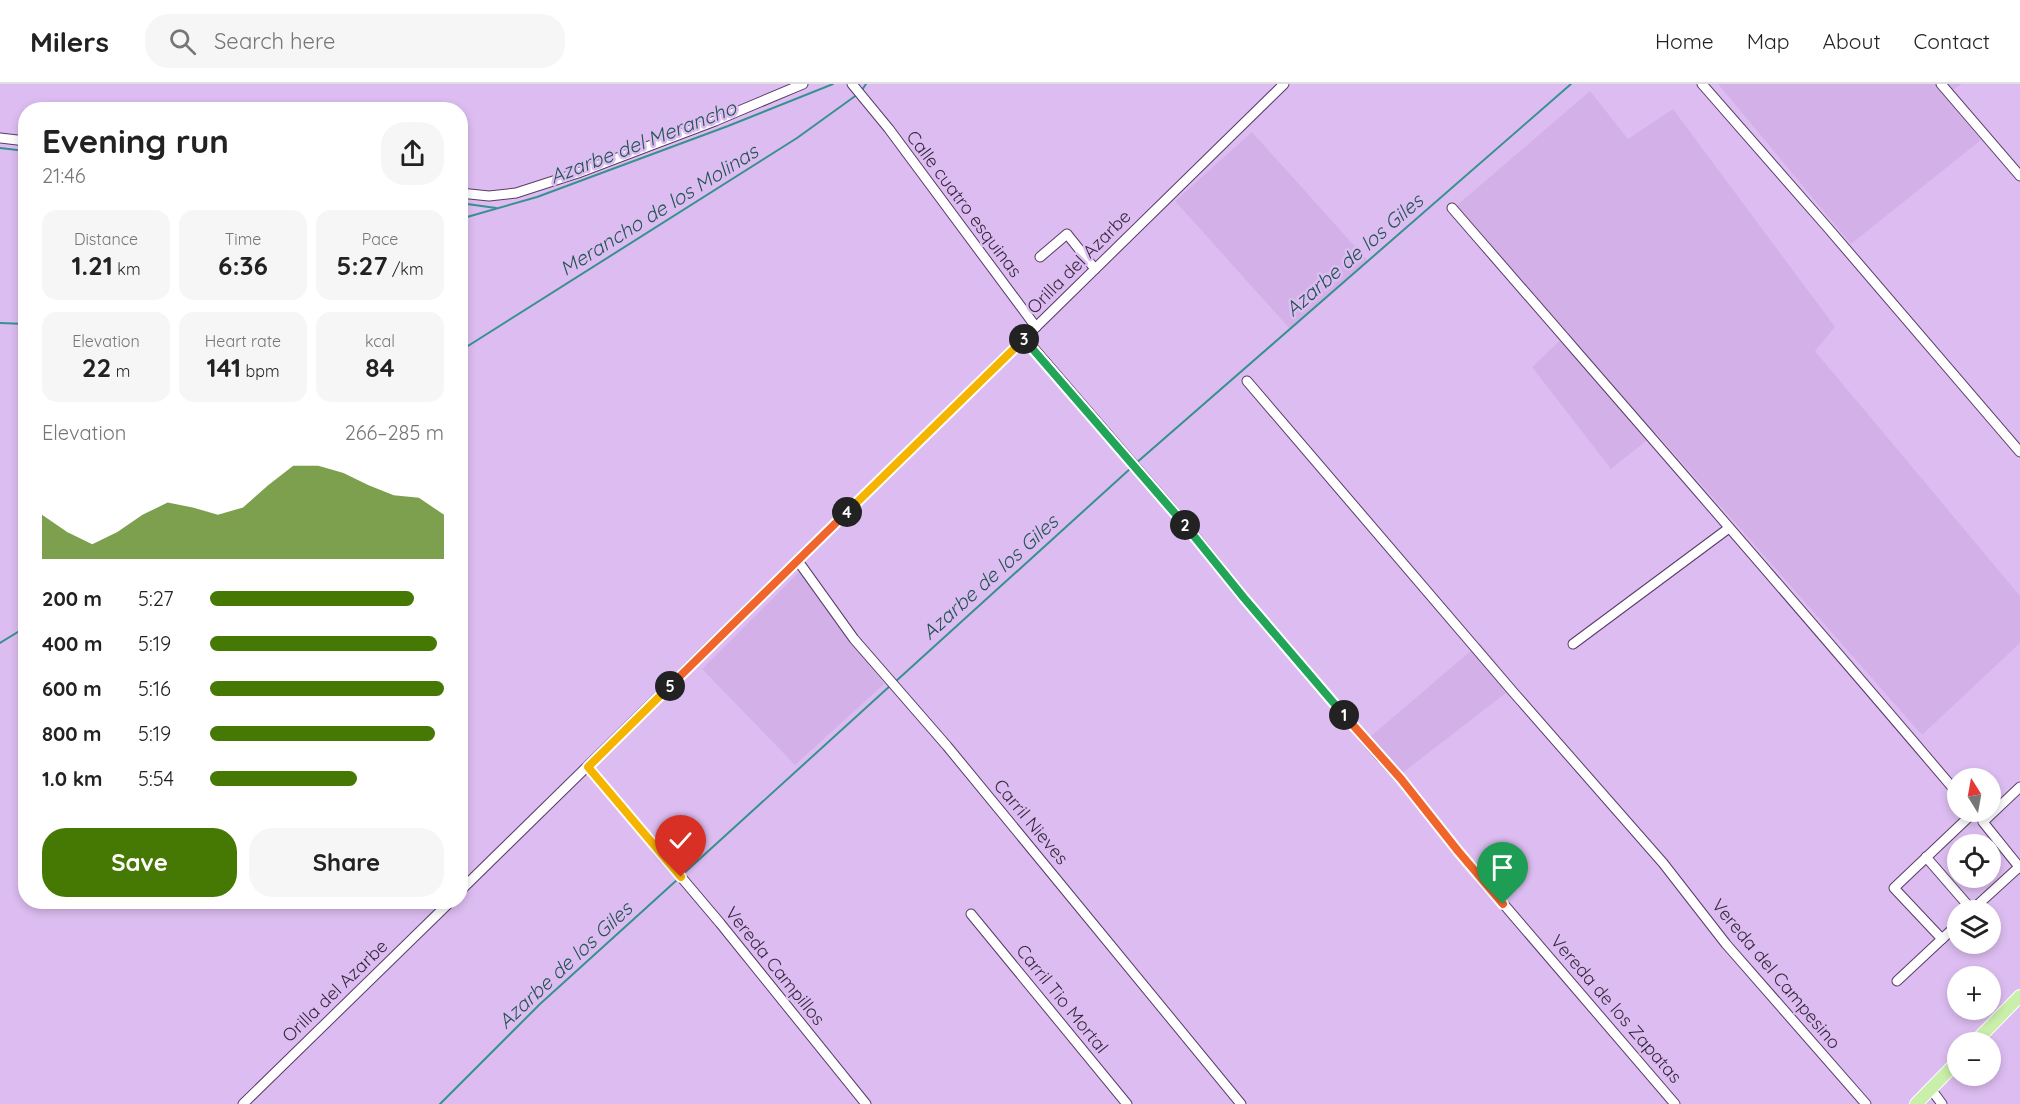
<!DOCTYPE html>
<html lang="en">
<head>
<meta charset="utf-8">
<style>
	:root { --surface:#fff; --page:#f6f6f6; --text:#222; --muted:#767676; --line:#e0e0e0; --accent:#467903 }
	body { margin:0; font-family:Quicksand,sans-serif; background:var(--page); color:var(--text); height:100vh; display:flex; flex-direction:column; font-size:22px; white-space:nowrap }
	* { box-sizing:border-box; margin:0 }
	p { font-size:20px; color:var(--muted) }
	.icon { flex:none; width:33px; height:33px; fill:none; stroke:currentColor; stroke-width:2; stroke-linecap:round; stroke-linejoin:round }
	.map { position:relative; flex:1; overflow:hidden }
	.side { position:absolute; left:18px; top:18px; width:450px; height:807px; display:flex; flex-direction:column; background:var(--surface); border-radius:24px; box-shadow:0 3px 9px #0003 }
	.side>* { flex:none }
	.needle { width:39px; rotate:349deg }
	.controls { position:absolute; left:1947px; top:684px; display:grid; gap:12px }
	.controls a { display:grid; place-items:center; width:54px; height:54px; border-radius:50%; background:var(--surface); box-shadow:0 3px 9px #0003; font-size:30px }
	.pin { position:absolute; display:grid; place-items:center; width:51px; height:51px; color:#fff; margin:-62px -26px; border-radius:50% 50% 50% 0; rotate:-45deg; box-shadow:0 0 6px #0007 }
	.pin .icon { rotate:45deg }
	.km { position:absolute; width:30px; height:30px; margin:-15px; border-radius:50%; background:#222; color:#fff; font-size:16px; line-height:30px; text-align:center }
	.round { display:grid; place-items:center; flex:none; width:63px; height:63px; border-radius:24px; background:var(--page) }
	.overview { display:flex; align-items:center; justify-content:space-between; height:102px; padding:0 24px }
	h1 { font-size:33px; font-weight:700; line-height:45px }
	.metrics { display:grid; grid-template-columns:repeat(3,1fr); gap:9px; height:102px; padding:6px 24px }
	.metrics div { display:grid; align-content:center; border-radius:15px; background:var(--page); text-align:center }
	.metrics b { font-size:26px; font-weight:700 }
	.metrics small { font-size:16px; font-weight:400 }
	.metrics p { font-size:16px }
	.chart { height:168px; padding:12px 24px }
	.chart p { display:flex; justify-content:space-between }
	.chart svg { width:100%; height:108px; margin-top:6px; fill:var(--accent); opacity:.7 }
	.cta { display:flex; gap:12px; margin-top:auto; padding:12px 24px }
	.cta a { flex:1; height:69px; border-radius:24px; background:var(--accent); color:#fff; font-size:24px; font-weight:700; line-height:69px; text-align:center }
	.cta a+a { background:var(--page); color:var(--text) }
	ul { padding:0 24px; list-style:none; font-size:20px }
	li { display:grid; grid-template-columns:96px 72px 1fr; align-items:center; height:45px }
	li i { height:15px; border-radius:8px; background:var(--accent) }
	header { display:flex; align-items:center; gap:36px; box-sizing:border-box; height:84px; padding:0 30px; background:var(--surface); border-bottom:2px solid var(--line) }
	header strong { font-size:28px }
	nav { display:flex; gap:33px; margin-inline-start:auto; font-size:21px }
	.search { width:420px; height:54px; background:var(--page); display:flex; align-items:center; gap:15px; box-sizing:border-box; padding:0 21px; border-radius:24px; color:var(--muted); font-size:22px }
	.map>svg:first-child { display:block }
	.built { fill:#d4b0e9 }
	.lines { fill:none; stroke-linecap:round; stroke-linejoin:round }
	.stream { stroke:#37918e; stroke-width:2 }
	.minor-casing { stroke:#583c68; stroke-width:11 }
	.major-casing { stroke:#fff; stroke-width:14 }
	.minor { stroke:#fff; stroke-width:9 }
	.major { stroke:#c9efaa; stroke-width:12 }
	.split-1-casing { stroke:#fff; stroke-width:12 }
	.split-2-casing { stroke:#fff; stroke-width:12 }
	.split-3-casing { stroke:#fff; stroke-width:12 }
	.split-4-casing { stroke:#fff; stroke-width:12 }
	.split-5-casing { stroke:#fff; stroke-width:12 }
	.split-6-casing { stroke:#fff; stroke-width:12 }
	.split-1 { stroke:#f0652b; stroke-width:8 }
	.split-2 { stroke:#22a559; stroke-width:8 }
	.split-3 { stroke:#22a559; stroke-width:8 }
	.split-4 { stroke:#f5b400; stroke-width:8 }
	.split-5 { stroke:#f0652b; stroke-width:8 }
	.split-6 { stroke:#f5b400; stroke-width:8 }
	.labels { text-anchor:middle; stroke-width:5; stroke-linejoin:round; paint-order:stroke }
	.street-label { font-size:18px; fill:#34283c; stroke:#ddbdf1 }
	.water-label { font-size:20px; font-style:italic; fill:#225554; stroke:#ddbdf1 }
</style>
</head>
<body>
<header>
<strong>Milers</strong>
<div class="search"><svg class="icon" aria-label="search" viewBox="0 0 24 24"><circle cx="10" cy="10" r="6"/><path d="M15 15l6 6"/></svg>Search here</div>
<nav><a>Home</a><a>Map</a><a>About</a><a>Contact</a></nav>
</header>
<div class="map">
<svg width="2020" height="1020" viewBox="0 0 2020 1020">
	<rect width="100%" height="100%" fill="#ddbdf1"/>
	<g class="built">
		<path d="M1718,0H1962L1944,12L1981,56L1851,160Z"/>
		<path d="M1590,7L1628,55L1673,25L1835,243L1815,267L2020,512V559L1922,651L1656,349L1611,385L1532,283L1568,249L1456,122Z"/>
		<path d="M1252,48L1368,177L1290,245L1175,117Z"/>
		<path d="M800,487L884,600L795,681L702,585Z"/>
		<path d="M1480,559L1515,602L1401,690L1370,653Z"/>
	</g>
	<g class="lines">
		<g class="stream">
			<path d="M862,6L866,0"/>
			<path d="M0,64L26,67"/>
			<path d="M460,119L496,124"/>
			<path d="M460,135L537,113L728,42L833,0"/>
			<path d="M0,239L26,240"/>
			<path d="M460,267L797,54L858,10"/>
			<path d="M1135,380L1571,0"/>
			<path d="M0,559L26,543"/>
			<path d="M895,598L1131,384"/>
			<path d="M682,791L891,601"/>
			<path d="M440,1020L540,920L678,795"/>
		</g>
		<g class="minor-casing">
			<g id="minor">
				<path d="M852,0L889,45L1036,243"/>
				<path d="M1702,0L1828,144L2020,368"/>
				<path d="M1941,0L2020,92"/>
				<path d="M0,54L26,57"/>
				<path d="M460,109L489,112L516,109L578,89L715,37L803,0"/>
				<path d="M1452,124C1621,319 1791,513 1958,710"/>
				<path d="M1040,173L1067,150L1095,185"/>
				<path d="M1025,254L1189,445L1244,514L1376,668L1401,695L1458,767L1675,1020"/>
				<path d="M1247,297L1514,609L1663,779L1726,860L1866,1020"/>
				<path d="M798,477L854,555L947,662L1241,1020"/>
				<path d="M1573,560L1729,444"/>
				<path d="M588,683L720,839L866,1020"/>
				<path d="M2020,703L1983,738L2020,784"/>
				<path d="M1926,773L1972,826"/>
				<path d="M460,807L1284,0"/>
				<path d="M1972,826L2019,783"/>
				<path d="M971,830L1127,1020"/>
				<path d="M1942,855L1894,804L1973,729"/>
				<path d="M1897,897L1958,840"/>
				<path d="M1931,1005L1942,1020"/>
				<path d="M243,1020L450,818"/>
			</g>
		</g>
		<g class="major-casing">
			<g id="major">
				<path d="M1975,958L2020,912"/>
				<path d="M1916,1020L1958,977"/>
			</g>
		</g>
		<use href="#minor" class="minor"/>
		<use href="#major" class="major"/>
	</g>
	<g class="lines">
		<g class="split-1-casing">
			<path id="split-1" d="M1344,631L1401,695L1458,767L1503,820"/>
		</g>
		<g class="split-2-casing">
			<path id="split-2" d="M1185,441L1244,514L1344,631"/>
		</g>
		<g class="split-3-casing">
			<path id="split-3" d="M1024,255L1185,441"/>
		</g>
		<g class="split-4-casing">
			<path id="split-4" d="M847,428L1024,255"/>
		</g>
		<g class="split-5-casing">
			<path id="split-5" d="M670,602L847,428"/>
		</g>
		<g class="split-6-casing">
			<path id="split-6" d="M670,602L588,683L681,793"/>
		</g>
		<use href="#split-1" class="split-1"/>
		<use href="#split-2" class="split-2"/>
		<use href="#split-3" class="split-3"/>
		<use href="#split-4" class="split-4"/>
		<use href="#split-5" class="split-5"/>
		<use href="#split-6" class="split-6"/>
	</g>
	<g class="labels">
		<g class="street-label">
			<text transform="translate(964 120) rotate(53)" y="6">Calle cuatro esquinas</text>
			<text transform="translate(1079 178) rotate(-45)" y="6">Orilla del Azarbe</text>
			<text transform="translate(1031 738) rotate(50)" y="6">Carril Nieves</text>
			<text transform="translate(775 882) rotate(51)" y="6">Vereda Campillos</text>
			<text transform="translate(1776 890) rotate(50)" y="6">Vereda del Campesino</text>
			<text transform="translate(335 907) rotate(-44)" y="6">Orilla del Azarbe</text>
			<text transform="translate(1062 915) rotate(51)" y="6">Carril Tio Mortal</text>
			<text transform="translate(1616 925) rotate(49)" y="6">Vereda de los Zapatas</text>
		</g>
		<g class="water-label">
			<text transform="translate(643 58) rotate(-21)" y="7">Azarbe del Merancho</text>
			<text transform="translate(659 126) rotate(-32)" y="7">Merancho de los Molinas</text>
			<text transform="translate(1354 171) rotate(-41)" y="7">Azarbe de los Giles</text>
			<text transform="translate(990 493) rotate(-42)" y="7">Azarbe de los Giles</text>
			<text transform="translate(565 881) rotate(-43)" y="7">Azarbe de los Giles</text>
		</g>
	</g>
</svg>
<div class="controls">
<a><svg class="needle" viewBox="-14 -14 28 28"><path d="M0-13l5 13h-10z" fill="#e53935"/><path d="M0 13l5-13h-10z" fill="#767676"/></svg></a>
<a><svg class="icon" aria-label="locate" viewBox="0 0 24 24"><circle cx="12" cy="12" r="6"/><path d="M12 2v4M12 18v4M2 12h4M18 12h4"/></svg></a>
<a><svg class="icon" aria-label="layers" viewBox="0 0 24 24"><path d="M12 4l9 5-9 5-9-5zM3 14l9 5 9-5"/></svg></a>
<a>+</a>
<a>−</a>
</div>
<div class="pin" style="left:1503px;top:820px;background:#1e9e55"><svg class="icon" aria-label="arrive" viewBox="0 0 24 24"><path d="M6 21V4h12l-3 4 3 4H6"/></svg></div>
<div class="pin" style="left:681px;top:793px;background:#d93025"><svg class="icon" aria-label="check" viewBox="0 0 24 24"><path d="M5 12l5 5 9-10"/></svg></div>
<b class="km" style="left:1344px;top:631px">1</b>
<b class="km" style="left:1185px;top:441px">2</b>
<b class="km" style="left:1024px;top:255px">3</b>
<b class="km" style="left:847px;top:428px">4</b>
<b class="km" style="left:670px;top:602px">5</b>
<section class="side">
<div class="overview"><div><h1>Evening run</h1><p>21:46</p></div><a class="round"><svg class="icon" aria-label="share" viewBox="0 0 24 24"><path d="M12 15V3M7 8l5-5 5 5M5 13v7h14v-7"/></svg></a></div>
<div class="metrics">
<div><p>Distance</p><b>1.21<small> km</small></b></div>
<div><p>Time</p><b>6:36</b></div>
<div><p>Pace</p><b>5:27<small> /km</small></b></div>
</div>
<div class="metrics">
<div><p>Elevation</p><b>22<small> m</small></b></div>
<div><p>Heart rate</p><b>141<small> bpm</small></b></div>
<div><p>kcal</p><b>84</b></div>
</div>
<div class="chart"><p><span>Elevation</span>266–285 m</p>
<svg viewBox="0 0 160 44" preserveAspectRatio="none"><path d="M0 44V26L10 33L20 38L30 33L40 26L50 21L60 23L70 26L80 23L90 14L100 6L110 6L120 9L130 14L140 18L150 19L160 26V44z"/></svg>
</div>
<ul>
<li><b>200 m</b>5:27<i style="width:87%"></i></li>
<li><b>400 m</b>5:19<i style="width:97%"></i></li>
<li><b>600 m</b>5:16<i style="width:100%"></i></li>
<li><b>800 m</b>5:19<i style="width:96%"></i></li>
<li><b>1.0 km</b>5:54<i style="width:63%"></i></li>
</ul>
<div class="cta"><a>Save</a><a>Share</a></div>
</section>
</div>
</body>
</html>
